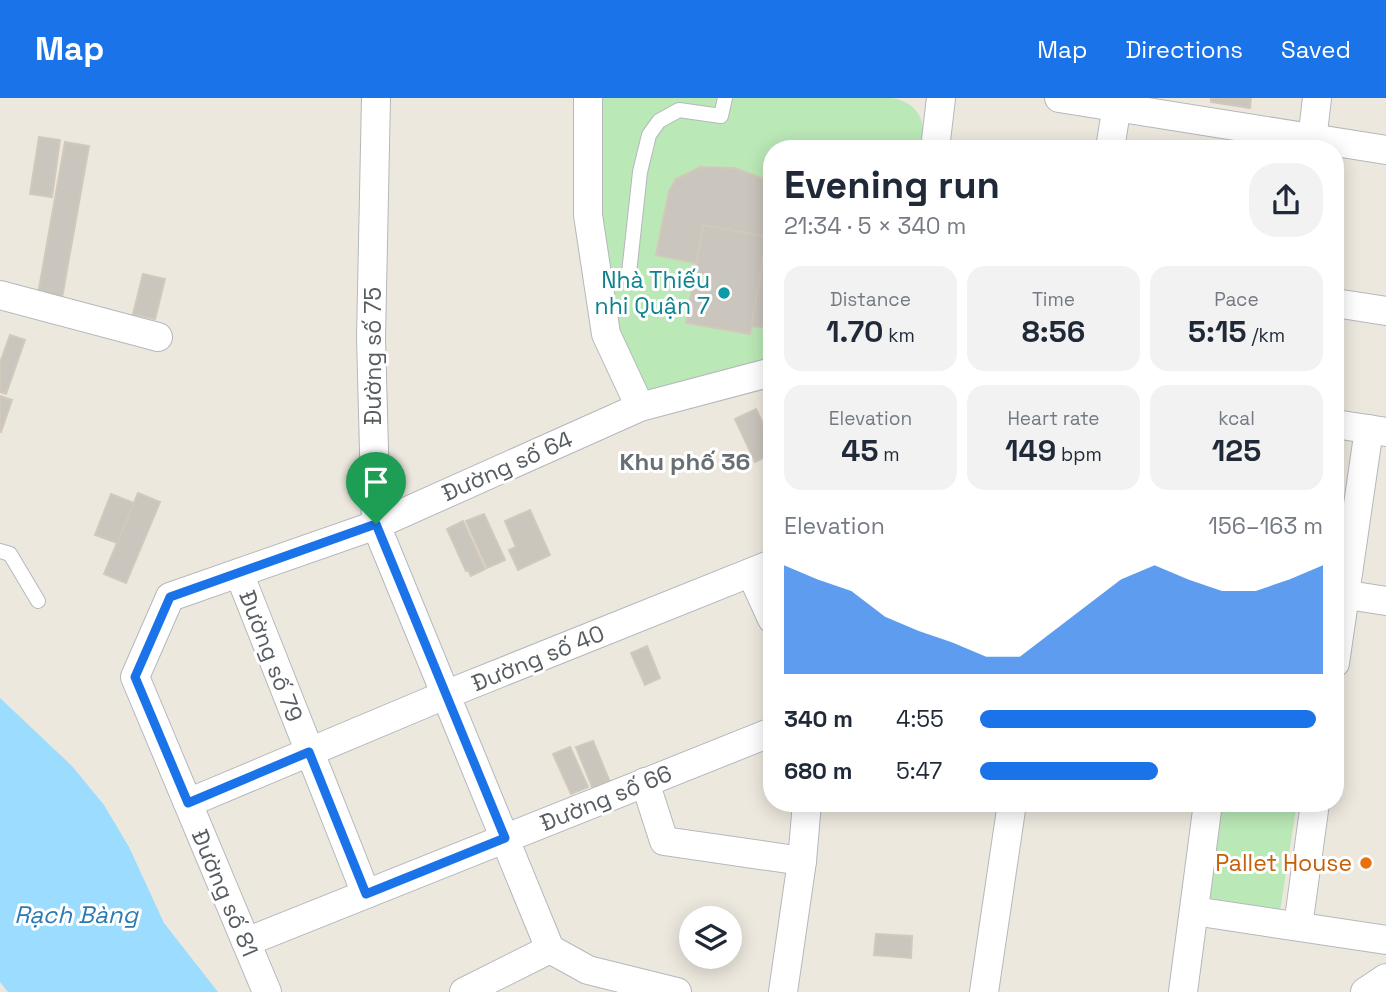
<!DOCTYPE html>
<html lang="en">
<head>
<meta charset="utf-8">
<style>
	:root { --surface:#fff; --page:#f2f2f3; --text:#1f2937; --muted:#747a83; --accent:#1a73e8 }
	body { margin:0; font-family:"Space Grotesk",sans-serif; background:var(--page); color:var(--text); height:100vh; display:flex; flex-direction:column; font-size:26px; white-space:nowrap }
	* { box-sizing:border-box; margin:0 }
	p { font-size:23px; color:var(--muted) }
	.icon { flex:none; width:38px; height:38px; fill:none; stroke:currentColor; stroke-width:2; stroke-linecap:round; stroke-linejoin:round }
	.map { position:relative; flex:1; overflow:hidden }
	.side { position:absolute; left:763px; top:42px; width:581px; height:672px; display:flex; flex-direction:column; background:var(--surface); border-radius:28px; box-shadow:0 4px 18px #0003 }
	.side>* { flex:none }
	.controls { position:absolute; left:679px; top:808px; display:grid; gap:14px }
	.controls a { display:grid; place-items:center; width:63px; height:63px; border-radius:50%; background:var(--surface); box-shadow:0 4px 18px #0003; font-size:35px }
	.pin { position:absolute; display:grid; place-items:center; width:60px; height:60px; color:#fff; margin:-72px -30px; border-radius:50% 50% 50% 0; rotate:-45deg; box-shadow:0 0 7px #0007 }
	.pin .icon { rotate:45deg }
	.round { display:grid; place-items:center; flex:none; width:74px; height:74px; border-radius:28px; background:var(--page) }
	.overview { display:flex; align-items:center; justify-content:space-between; height:119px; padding:0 21px }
	h1 { font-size:38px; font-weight:600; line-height:52px }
	.metrics { display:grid; grid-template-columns:repeat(3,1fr); gap:10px; height:119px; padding:7px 21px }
	.metrics div { display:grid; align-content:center; border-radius:18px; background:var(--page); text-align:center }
	.metrics b { font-size:30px; font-weight:600 }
	.metrics small { font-size:19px; font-weight:400 }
	.metrics p { font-size:19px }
	.chart { height:196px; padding:14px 21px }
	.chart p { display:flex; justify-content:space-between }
	.chart svg { width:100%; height:126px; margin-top:7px; fill:var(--accent); opacity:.7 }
	ul { padding:0 21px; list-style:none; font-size:23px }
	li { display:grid; grid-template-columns:112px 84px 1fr; align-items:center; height:52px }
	li i { height:18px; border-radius:9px; background:var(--accent) }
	header { display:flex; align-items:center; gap:42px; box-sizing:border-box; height:98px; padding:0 35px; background:var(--accent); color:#fff }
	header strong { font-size:33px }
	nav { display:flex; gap:38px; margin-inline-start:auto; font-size:24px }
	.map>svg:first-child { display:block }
	.green { fill:#bbe8b7 }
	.water { fill:#9cddff }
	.building { fill:#cac5bd; stroke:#d2c9bc; stroke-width:2 }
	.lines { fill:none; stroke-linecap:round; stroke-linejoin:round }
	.service-casing { stroke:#b4b8bd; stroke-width:16 }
	.minor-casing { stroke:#b4b8bd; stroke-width:30 }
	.service { stroke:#fff; stroke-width:14 }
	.minor { stroke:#fff; stroke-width:28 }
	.route-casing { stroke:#fff; stroke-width:14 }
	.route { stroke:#1a73e8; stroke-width:9 }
	.culture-dot { fill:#0f9aa8; stroke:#fff; stroke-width:2.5 }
	.food-dot { fill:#e8710a; stroke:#fff; stroke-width:2.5 }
	.labels { text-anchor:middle; stroke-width:6; stroke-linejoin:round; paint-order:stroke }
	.culture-label { font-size:23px; fill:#0d838f; stroke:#fff; text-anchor:end }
	.street-label { font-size:23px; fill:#575d61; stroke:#fff }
	.food-label { font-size:23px; fill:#c56008; stroke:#fff; text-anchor:end }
	.neighbourhood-label { font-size:24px; font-weight:bold; fill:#686f74; stroke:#fff }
	.water-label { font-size:24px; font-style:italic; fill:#2d7ab2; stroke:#fff }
</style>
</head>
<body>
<header>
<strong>Map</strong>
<nav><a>Map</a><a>Directions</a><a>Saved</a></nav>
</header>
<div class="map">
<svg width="1386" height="894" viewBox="0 0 1386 894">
	<rect width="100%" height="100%" fill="#ede8de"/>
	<g class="green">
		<path d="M603,0H892C920,5 927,25 922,51H772V264L660,296L648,292L635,281L609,204L597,99Z"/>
		<path d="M1222,705H1297L1280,813L1208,800Z"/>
	</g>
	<path class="water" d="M0,600L72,668L104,707L129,749L164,825L218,894H8L0,884Z"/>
	<g class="building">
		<path d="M1211,0H1251L1250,10L1211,4Z"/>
		<path d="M39,39L60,42L52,99L30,96Z"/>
		<path d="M65,44L89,48L62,200L38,196Z"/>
		<path d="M700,69L735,70L772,84V231L751,228L767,139L703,127L696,165L656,157L669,93L676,81Z"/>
		<path d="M703,127L767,139L750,236L686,225Z"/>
		<path d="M143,176L165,181L155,221L133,216Z"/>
		<path d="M10,237L25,242L6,296L0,294V265Z"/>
		<path d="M0,298L12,302L1,334H0Z"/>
		<path d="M756,311L769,338L772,336V356L755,364L735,321Z"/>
		<path d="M138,395L160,404L126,485L104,476Z"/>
		<path d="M111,396L134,405L117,445L95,437Z"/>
		<path d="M530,412L550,457L518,472L509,452L516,449L505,423Z"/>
		<path d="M484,416L505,462L487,470L466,423Z"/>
		<path d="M463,423L485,471L471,478L468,472L466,473L447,431Z"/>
		<path d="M647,548L660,580L645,587L631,555Z"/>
		<path d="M593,643L614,694L597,701L576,649Z"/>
		<path d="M570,649L588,689L571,696L553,656Z"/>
		<path d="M876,836L912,838L911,860L874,857Z"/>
	</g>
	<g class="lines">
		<g class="service-casing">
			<g id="service">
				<path d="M629,175L640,74L649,37L659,23L679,12L721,18L725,0"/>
				<path d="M0,453L10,456L38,503"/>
			</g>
		</g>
		<g class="minor-casing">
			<g id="minor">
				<path d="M376,0L371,240L376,427L550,851L588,872L677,894"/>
				<path d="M588,0V117L606,236L640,309"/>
				<path d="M1059,0L1386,52"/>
				<path d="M935,51L941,0"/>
				<path d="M1110,51L1118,0"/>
				<path d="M1311,51L1317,0"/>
				<path d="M0,197L158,239"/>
				<path d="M1335,205L1386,213"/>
				<path d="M1335,326L1386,334"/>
				<path d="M239,475L366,796"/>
				<path d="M751,475L772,521"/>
				<path d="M1335,495L1386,503"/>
				<path d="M1335,565L1369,331"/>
				<path d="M645,684L664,743L802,763"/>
				<path d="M188,705L445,597L772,466"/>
				<path d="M1194,813L1386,842"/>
				<path d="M1298,828L1315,705"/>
				<path d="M246,844L772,634"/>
				<path d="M267,894L135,579L170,499L376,427L640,309L772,274"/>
				<path d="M464,894L550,851"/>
				<path d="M783,894L802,763L807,705"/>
				<path d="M984,894L1012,705"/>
				<path d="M1183,894L1208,705"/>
				<path d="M1365,894L1386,880"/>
			</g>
		</g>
		<use href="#service" class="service"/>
		<use href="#minor" class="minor"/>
	</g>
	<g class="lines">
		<g class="route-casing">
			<path id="route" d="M376,426L505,740L366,796L309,654L188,705L135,579L170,499Z"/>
		</g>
		<use href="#route" class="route"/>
	</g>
	<circle class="culture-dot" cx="724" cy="195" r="7"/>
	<circle class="food-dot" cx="1366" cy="765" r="7"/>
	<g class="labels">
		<g class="culture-label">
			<text x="710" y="190">Nhà Thiếu<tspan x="710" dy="26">nhi Quận 7</tspan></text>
		</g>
		<g class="street-label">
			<text transform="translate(373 258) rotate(-90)" y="8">Đường số 75</text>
			<text transform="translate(507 368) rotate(-24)" y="8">Đường số 64</text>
			<text transform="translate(271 558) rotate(69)" y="8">Đường số 79</text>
			<text transform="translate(538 560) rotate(-22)" y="8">Đường số 40</text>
			<text transform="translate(606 700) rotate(-22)" y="8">Đường số 66</text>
			<text transform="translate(225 795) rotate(67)" y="8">Đường số 81</text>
		</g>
		<g class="food-label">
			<text x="1352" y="773">Pallet House</text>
		</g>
		<g class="neighbourhood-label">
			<text x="685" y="372">Khu phố 36</text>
		</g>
		<g class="water-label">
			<text x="76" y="825">Rạch Bàng</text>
		</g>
	</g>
</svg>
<div class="controls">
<a><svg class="icon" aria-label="layers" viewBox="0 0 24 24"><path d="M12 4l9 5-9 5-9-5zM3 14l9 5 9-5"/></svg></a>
</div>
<div class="pin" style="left:376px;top:426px;background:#1e9e55"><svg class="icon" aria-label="arrive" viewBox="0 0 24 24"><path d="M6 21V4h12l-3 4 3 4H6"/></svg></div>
<section class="side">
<div class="overview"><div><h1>Evening run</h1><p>21:34 · 5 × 340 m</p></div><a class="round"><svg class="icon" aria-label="share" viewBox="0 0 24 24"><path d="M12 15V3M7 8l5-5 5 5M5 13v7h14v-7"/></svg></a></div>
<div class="metrics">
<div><p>Distance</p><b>1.70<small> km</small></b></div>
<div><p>Time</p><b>8:56</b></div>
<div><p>Pace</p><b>5:15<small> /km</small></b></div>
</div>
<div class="metrics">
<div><p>Elevation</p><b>45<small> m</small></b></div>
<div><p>Heart rate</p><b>149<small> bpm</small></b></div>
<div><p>kcal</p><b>125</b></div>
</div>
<div class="chart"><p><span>Elevation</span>156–163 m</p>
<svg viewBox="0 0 160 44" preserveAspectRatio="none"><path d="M0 44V6L10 11L20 15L30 24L40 29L50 33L60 38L70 38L80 29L90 20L100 11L110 6L120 11L130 15L140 15L150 11L160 6V44z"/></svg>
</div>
<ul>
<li><b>340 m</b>4:55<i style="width:98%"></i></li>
<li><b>680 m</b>5:47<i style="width:52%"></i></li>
</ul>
</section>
</div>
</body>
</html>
